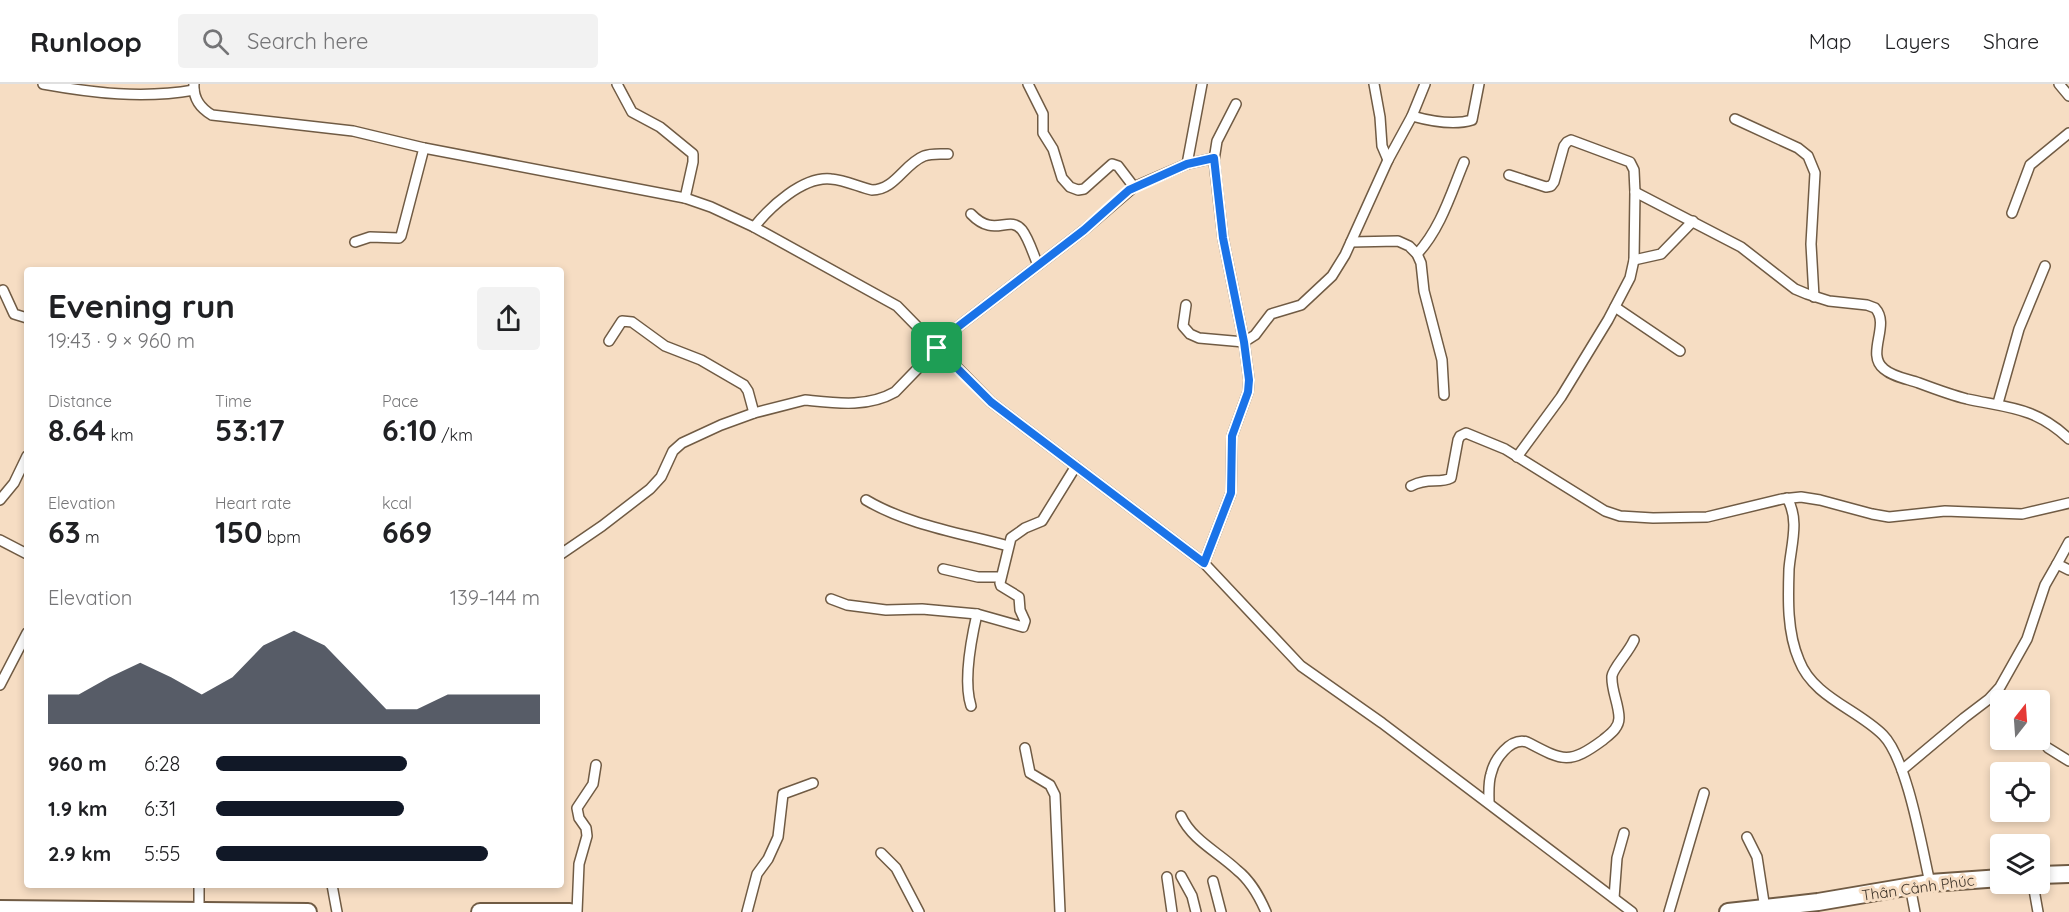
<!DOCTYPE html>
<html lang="en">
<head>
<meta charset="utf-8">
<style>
	:root { --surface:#fff; --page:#f2f2f2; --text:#202124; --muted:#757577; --line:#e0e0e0; --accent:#111827 }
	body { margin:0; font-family:Quicksand,sans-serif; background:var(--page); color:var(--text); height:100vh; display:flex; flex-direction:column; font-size:22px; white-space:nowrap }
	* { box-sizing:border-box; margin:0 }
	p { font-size:20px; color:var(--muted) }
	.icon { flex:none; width:33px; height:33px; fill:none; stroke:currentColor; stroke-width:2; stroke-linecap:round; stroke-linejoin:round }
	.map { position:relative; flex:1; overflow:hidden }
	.details { position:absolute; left:24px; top:183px; width:540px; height:621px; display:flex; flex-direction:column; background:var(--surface); border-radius:6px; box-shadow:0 3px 9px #0003 }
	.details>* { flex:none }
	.needle { width:39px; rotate:17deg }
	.tools { position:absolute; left:1990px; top:606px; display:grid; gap:12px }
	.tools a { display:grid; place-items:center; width:60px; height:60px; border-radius:6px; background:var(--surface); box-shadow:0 3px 9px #0003; font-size:30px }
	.pin { position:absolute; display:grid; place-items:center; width:51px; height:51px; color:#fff; margin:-26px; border-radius:12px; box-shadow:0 3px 9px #0006 }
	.round { display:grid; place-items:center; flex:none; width:63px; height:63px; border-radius:6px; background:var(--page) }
	.summary { display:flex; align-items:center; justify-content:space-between; height:102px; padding:0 24px }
	h1 { font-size:33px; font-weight:700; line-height:45px }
	.figures { display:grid; grid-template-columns:repeat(3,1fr); gap:9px; height:102px; padding:6px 24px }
	.figures div { display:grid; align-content:center }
	.figures b { font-size:30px; font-weight:700 }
	.figures small { font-size:16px; font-weight:400 }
	.figures p { font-size:16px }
	.chart { height:168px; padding:12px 24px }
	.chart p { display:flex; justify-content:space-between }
	.chart svg { width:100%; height:108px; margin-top:6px; fill:var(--accent); opacity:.7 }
	ul { padding:0 24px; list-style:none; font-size:20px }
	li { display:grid; grid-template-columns:96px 72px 1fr; align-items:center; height:45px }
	li i { height:15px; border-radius:8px; background:var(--accent) }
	header { display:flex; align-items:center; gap:36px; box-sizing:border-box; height:84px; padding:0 30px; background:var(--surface); border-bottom:2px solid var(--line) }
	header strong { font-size:28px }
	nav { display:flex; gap:33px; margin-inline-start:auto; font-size:21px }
	.search { width:420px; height:54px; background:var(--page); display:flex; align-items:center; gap:15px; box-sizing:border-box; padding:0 21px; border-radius:6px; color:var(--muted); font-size:22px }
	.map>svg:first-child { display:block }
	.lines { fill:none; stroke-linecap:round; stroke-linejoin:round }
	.street-casing { stroke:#705b44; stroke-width:12 }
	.highway-casing { stroke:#705b44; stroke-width:20 }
	.street { stroke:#fff; stroke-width:9 }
	.highway { stroke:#fff; stroke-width:16 }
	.route-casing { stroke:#fff; stroke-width:12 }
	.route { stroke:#1a73e8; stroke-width:8 }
	.labels { text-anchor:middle; stroke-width:6; stroke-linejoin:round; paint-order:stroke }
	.street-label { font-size:15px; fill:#3c3228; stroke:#f6ddc3 }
</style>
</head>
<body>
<header>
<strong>Runloop</strong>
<div class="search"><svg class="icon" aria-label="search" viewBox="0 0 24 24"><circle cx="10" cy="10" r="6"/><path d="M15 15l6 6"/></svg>Search here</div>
<nav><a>Map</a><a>Layers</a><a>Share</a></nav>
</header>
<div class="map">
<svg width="2069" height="828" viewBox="0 0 2069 828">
	<rect width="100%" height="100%" fill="#f6ddc3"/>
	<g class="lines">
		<g class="street-casing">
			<g id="street">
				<path d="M43,0C93,9 143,15 194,6"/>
				<path d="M194,0C193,14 200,24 212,31L353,47L424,64L685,114L711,123L754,143L897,222L991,318L1204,479L1301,582L1382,639L1632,828"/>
				<path d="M617,0L632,28L660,43L693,70V78L685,114"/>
				<path d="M1374,0L1380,33L1382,62L1388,76"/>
				<path d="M2059,0L2069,12"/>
				<path d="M1412,32C1430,37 1453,42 1472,36L1479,0"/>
				<path d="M1735,35L1798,64L1808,72L1815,89L1811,160L1814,213"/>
				<path d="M1187,80L1202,0"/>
				<path d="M1509,91L1546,103L1551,102L1554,98L1564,62L1567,58L1571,56L1630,78L1634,86L1635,108L1634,176L1630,194L1608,236L1561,313L1517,373"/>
				<path d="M1134,103L1187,80L1214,74"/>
				<path d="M1635,108L1741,163L1795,205L1807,210L1829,217L1867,221L1875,224C1891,241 1865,270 1884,285C1893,293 1908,295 1919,299C1935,305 1951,311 1967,315C2009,324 2035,323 2069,355"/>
				<path d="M2012,129L2030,81L2069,49"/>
				<path d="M971,130C995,155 1008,130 1022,146C1029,155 1033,170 1038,181"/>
				<path d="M754,143C770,123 803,92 831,95C845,96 859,103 872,106C895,106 904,80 924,72C931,69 941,70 948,70"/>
				<path d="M355,158L370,153L399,154L401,152L424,64"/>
				<path d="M1351,158L1398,157L1409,162L1417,170L1421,179L1424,207L1442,276L1444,311"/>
				<path d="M1417,170C1441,144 1451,109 1464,78"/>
				<path d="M1634,176L1661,170L1693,137"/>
				<path d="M3,206L14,230L27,234"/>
				<path d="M1186,221L1183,242L1190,250L1199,254L1244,258L1255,251L1271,230L1301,221L1332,192L1345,171L1388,76L1412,32L1425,0"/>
				<path d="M1615,223L1680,267"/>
				<path d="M609,257L622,237L632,238L665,262L701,276L744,301L748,307L754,329"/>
				<path d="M1998,319L2019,245L2045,182"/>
				<path d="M1411,402C1428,393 1439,400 1451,394L1458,356L1460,352L1466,349L1505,365L1605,427L1620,432L1653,434L1707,433L1782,415L1801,413L1820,416L1872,430L1889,433L1945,427L2022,430L2069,419"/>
				<path d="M1787,414C1800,436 1791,461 1789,485C1788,515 1787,548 1799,576C1813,613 1857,625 1883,651C1907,675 1922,764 1930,799"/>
				<path d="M0,416L14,399L27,372"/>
				<path d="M866,416C908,441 961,449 1008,462"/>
				<path d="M0,456L27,470"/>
				<path d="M2069,458L2057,480L2069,486"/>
				<path d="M561,470L602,442L650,405L661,393L673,367L682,359L721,341L754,329L805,316C835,319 867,324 895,308L959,242L1084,146L1134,103L1118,82L1112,80L1084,105L1078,106L1070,103L1062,94L1053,65L1043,49V30L1028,0"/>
				<path d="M1204,479L1231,409L1232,352L1248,308L1249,296L1244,258L1223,154L1214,76L1217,57L1236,20"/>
				<path d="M943,485L978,493H1000"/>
				<path d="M831,515L847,521L886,526L922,525L977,530L1023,543L1025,537L1020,526L1019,513L1001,502L1000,499L1011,454L1025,444L1042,437L1076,382"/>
				<path d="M0,601L27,549"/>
				<path d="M971,622C963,597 971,556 977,530"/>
				<path d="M1025,664L1030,689L1050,701L1055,711L1060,828"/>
				<path d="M2048,664L2069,677"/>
				<path d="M1902,686L1964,634L1989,615L2000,603L2027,555L2045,501L2057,480"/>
				<path d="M1489,719C1489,710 1488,699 1491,690C1494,676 1510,653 1527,658C1563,677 1569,681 1603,656C1610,650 1619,644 1619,634C1619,620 1611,606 1612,592C1613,584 1629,568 1634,556"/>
				<path d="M1181,732C1192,756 1218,768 1237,786C1251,797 1259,812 1266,828"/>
				<path d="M1747,753L1757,773L1765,825"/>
				<path d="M881,769L896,784L919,828"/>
				<path d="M1181,792L1192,812L1196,828"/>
				<path d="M1167,793L1172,828"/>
				<path d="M1213,797L1221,828"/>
				<path d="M2033,800L2038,828"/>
				<path d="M199,801V827"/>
				<path d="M332,801L337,828"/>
				<path d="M1910,802L1915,828"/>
				<path d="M1614,814L1617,774L1624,749"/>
				<path d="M577,828L579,780L587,752L586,744L579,734L577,724L593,700L596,681"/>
				<path d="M747,828L757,790L768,775L778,753L783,710L813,699"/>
				<path d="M1669,828L1704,709"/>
			</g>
		</g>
		<g class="highway-casing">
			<g id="highway">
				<path d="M2040,791L2069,790"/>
				<path d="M0,825L308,828"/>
				<path d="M480,828H570"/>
				<path d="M1728,828L1818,818L1930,799L2001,794"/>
			</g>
		</g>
		<use href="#street" class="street"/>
		<use href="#highway" class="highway"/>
	</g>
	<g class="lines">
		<g class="route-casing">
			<path id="route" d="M1214,74L1223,154L1244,258L1249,296L1248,308L1232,352L1231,409L1204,479L991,318L937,264L959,242L1084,146L1129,106L1187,80Z"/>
		</g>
		<use href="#route" class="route"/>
	</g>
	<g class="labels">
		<g class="street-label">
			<text transform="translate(1918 804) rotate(-8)" y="5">Thân Cảnh Phúc</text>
		</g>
	</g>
</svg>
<div class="tools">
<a><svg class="needle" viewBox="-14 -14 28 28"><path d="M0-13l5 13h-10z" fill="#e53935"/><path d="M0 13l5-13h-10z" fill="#757577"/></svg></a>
<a><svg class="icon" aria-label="locate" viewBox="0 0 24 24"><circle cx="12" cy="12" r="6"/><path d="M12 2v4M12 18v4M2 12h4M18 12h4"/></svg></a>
<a><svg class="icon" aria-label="layers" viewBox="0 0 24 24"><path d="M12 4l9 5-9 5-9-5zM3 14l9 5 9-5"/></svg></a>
</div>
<div class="pin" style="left:937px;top:264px;background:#1e9e55"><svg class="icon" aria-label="arrive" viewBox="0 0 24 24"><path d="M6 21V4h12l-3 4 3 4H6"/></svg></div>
<section class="details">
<div class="summary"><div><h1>Evening run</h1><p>19:43 · 9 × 960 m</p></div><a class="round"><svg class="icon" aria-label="share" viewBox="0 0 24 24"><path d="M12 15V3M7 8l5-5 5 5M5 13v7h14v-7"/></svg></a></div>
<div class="figures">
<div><p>Distance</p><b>8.64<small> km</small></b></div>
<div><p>Time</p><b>53:17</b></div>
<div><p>Pace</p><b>6:10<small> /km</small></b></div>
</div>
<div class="figures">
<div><p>Elevation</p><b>63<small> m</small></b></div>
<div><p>Heart rate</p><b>150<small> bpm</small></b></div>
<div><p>kcal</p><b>669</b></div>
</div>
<div class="chart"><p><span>Elevation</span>139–144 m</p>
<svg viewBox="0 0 160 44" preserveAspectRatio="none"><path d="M0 44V32L10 32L20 25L30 19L40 25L50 32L60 25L70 12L80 6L90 12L100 25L110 38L120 38L130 32L140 32L150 32L160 32V44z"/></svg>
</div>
<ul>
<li><b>960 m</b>6:28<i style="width:59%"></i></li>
<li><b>1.9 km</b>6:31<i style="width:58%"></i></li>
<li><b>2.9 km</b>5:55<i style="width:84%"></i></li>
</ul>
</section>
</div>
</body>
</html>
